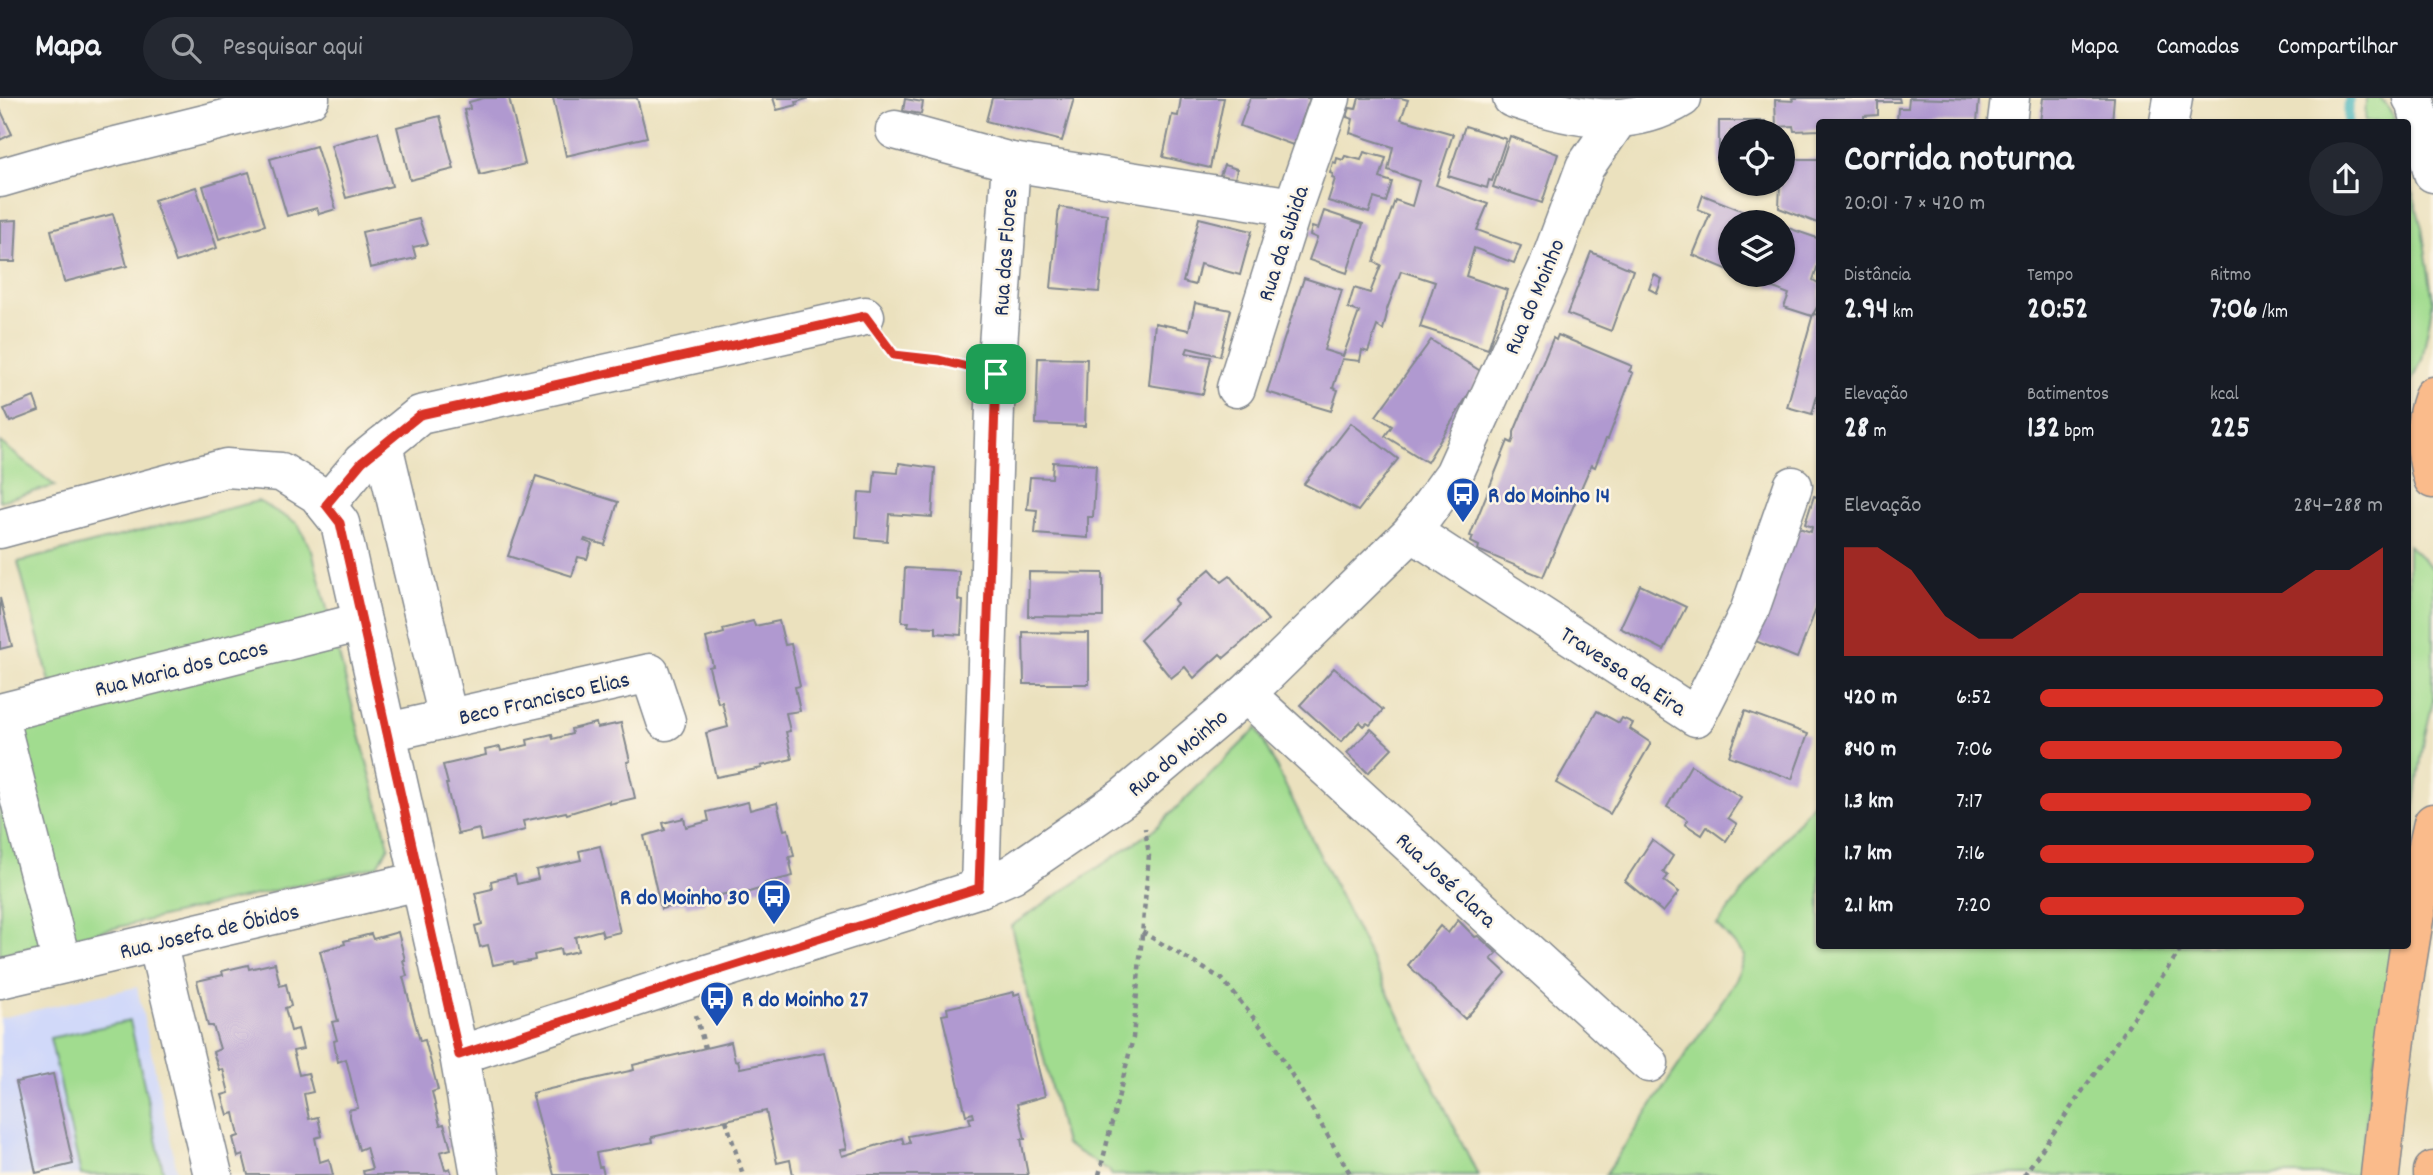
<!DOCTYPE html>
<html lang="pt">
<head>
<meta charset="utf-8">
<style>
	:root { --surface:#171b24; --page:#242831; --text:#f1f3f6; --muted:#9ea1a6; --line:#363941; --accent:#d93025 }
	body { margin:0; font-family:Dekko,sans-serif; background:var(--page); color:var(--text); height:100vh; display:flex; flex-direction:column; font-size:26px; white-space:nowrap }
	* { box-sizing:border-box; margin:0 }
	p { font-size:23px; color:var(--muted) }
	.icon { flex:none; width:38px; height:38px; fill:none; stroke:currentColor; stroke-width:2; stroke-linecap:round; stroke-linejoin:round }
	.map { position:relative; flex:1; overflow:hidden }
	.sheet { position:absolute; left:1816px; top:21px; width:595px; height:830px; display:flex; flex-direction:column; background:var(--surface); border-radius:7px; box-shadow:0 2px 5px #0004 }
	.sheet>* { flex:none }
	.controls { position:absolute; left:1718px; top:21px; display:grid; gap:14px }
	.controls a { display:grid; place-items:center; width:77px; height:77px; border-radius:50%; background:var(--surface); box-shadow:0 2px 5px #0004; font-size:35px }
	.pin { position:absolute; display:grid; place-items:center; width:60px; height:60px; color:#fff; margin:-30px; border-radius:14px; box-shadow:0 4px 10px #0006 }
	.round { display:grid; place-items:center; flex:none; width:74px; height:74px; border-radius:37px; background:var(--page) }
	.summary { display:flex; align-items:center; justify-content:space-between; height:119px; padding:0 28px }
	h1 { font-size:38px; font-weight:700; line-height:52px }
	.metrics { display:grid; grid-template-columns:repeat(3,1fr); gap:10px; height:119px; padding:7px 28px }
	.metrics div { display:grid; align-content:center }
	.metrics b { font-size:30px; font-weight:700 }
	.metrics small { font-size:19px; font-weight:400 }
	.metrics p { font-size:19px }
	.chart { height:196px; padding:14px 28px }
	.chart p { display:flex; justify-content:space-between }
	.chart svg { width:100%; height:126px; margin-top:7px; fill:var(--accent); opacity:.7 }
	ul { padding:0 28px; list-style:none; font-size:23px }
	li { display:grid; grid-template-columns:112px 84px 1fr; align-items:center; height:52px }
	li i { height:18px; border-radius:9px; background:var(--accent) }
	header { display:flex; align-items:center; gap:42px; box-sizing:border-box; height:98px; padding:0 35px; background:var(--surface); border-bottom:2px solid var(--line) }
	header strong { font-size:33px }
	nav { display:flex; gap:38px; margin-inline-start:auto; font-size:24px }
	.search { width:490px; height:63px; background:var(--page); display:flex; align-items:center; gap:18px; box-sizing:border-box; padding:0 24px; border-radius:38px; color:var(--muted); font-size:26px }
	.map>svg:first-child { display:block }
	.built { fill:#d1d9f9 }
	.green { fill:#a1dc8f; stroke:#5e8676; stroke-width:2 }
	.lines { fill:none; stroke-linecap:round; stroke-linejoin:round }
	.stream { stroke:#42b2ba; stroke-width:10 }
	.building { fill:#b099d0 }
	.minor-casing { stroke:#83888e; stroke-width:41 }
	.major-casing { stroke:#83888e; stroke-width:41 }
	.path { stroke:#83888e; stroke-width:4.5; stroke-dasharray:5 5; stroke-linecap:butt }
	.minor { stroke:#fff; stroke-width:38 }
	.major { stroke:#fabb8b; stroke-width:38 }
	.route-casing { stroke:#fff; stroke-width:14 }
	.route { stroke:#d93025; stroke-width:9 }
	.labels { text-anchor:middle; stroke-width:5; stroke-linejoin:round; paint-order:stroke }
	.street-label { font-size:23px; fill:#1b2f5e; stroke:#fcf5e5 }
	.transit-label { font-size:23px; font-weight:bold; fill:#164399; stroke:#fcf5e5; text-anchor:start }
</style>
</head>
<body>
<header>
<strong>Mapa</strong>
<div class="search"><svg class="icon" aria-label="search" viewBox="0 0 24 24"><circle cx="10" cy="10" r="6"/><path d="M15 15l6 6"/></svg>Pesquisar aqui</div>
<nav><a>Mapa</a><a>Camadas</a><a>Compartilhar</a></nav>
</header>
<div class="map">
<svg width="2433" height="1077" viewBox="0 0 2433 1077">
	<rect width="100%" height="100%" fill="#fcf5e5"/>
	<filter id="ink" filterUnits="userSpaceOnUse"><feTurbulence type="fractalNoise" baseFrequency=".0143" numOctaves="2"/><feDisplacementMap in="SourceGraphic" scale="14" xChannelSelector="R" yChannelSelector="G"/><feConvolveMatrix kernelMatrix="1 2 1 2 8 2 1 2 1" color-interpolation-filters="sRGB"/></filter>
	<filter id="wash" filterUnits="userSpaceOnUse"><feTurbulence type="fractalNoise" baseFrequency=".00686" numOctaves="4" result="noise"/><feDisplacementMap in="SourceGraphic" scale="28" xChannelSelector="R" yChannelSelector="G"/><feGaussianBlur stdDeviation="1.57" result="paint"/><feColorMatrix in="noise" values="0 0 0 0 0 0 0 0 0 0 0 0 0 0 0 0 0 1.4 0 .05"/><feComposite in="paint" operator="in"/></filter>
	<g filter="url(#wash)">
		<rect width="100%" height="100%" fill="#ebe1be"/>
		<path class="built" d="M137,889L178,1077H0V920Z"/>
		<g class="green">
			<path d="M2366,0H2380L2394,18L2395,24H2365Z"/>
			<path d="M2408,76L2422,130L2433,203L2422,262L2408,289Z"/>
			<path d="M0,344L55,388L0,403Z"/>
			<path d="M258,403L298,426L312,453L389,748L378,768L0,857V630L58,614L18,464Z"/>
			<path d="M2408,447L2433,471V603L2424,642L2408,749Z"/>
			<path d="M1257,630L1478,1077H1111L1110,1073L1065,1046L1011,828L1155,731Z"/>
			<path d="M1820,696V847H2393L2358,1077H1605L1736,882L1745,858L1717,827Z"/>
			<path d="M130,923L164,1077H81L50,940Z"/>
		</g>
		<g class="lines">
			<path class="stream" d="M2348,24L2349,0"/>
		</g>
		<g id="blocks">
			<g class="building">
				<path d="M484,0H509L525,66L480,77L464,12L470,11L469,4Z"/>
				<path d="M553,0H637L647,39L566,58Z"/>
				<path d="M773,0H807V1L796,4L797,7L777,12Z"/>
				<path d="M992,0H1074L1062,43L986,23Z"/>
				<path d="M1181,0H1224L1210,70L1163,59L1172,17L1178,18Z"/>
				<path d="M1250,0H1310L1293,47L1240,28Z"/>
				<path d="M1359,0H1401L1408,2L1401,21L1453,36L1436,87L1488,106L1477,132L1521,148L1514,165L1474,150L1466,178L1507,192L1488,251L1420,229L1435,184L1401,173L1386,214L1387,215L1383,232L1377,228L1368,254L1362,252L1360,263L1342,261L1333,290L1338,292L1331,313L1267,294L1304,180L1342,192L1324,252L1343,258L1359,214L1348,210L1354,190L1370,195L1381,167L1374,164L1395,102L1412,108L1419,83L1388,72L1393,49L1350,35L1353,21L1347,19L1350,10L1356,11Z"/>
				<path d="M1792,0H1899L1900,4H1878V17L1864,18V24H1820V32L1794,33L1793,28L1776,29L1775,2L1793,3Z"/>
				<path d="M1909,0L1979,2L1977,24H1897L1898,10H1908Z"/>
				<path d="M2043,0H2114L2112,24H2040Z"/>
				<path d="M905,1L923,4L921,16L903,13Z"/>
				<path d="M0,11L12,36L0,42Z"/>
				<path d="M440,18L454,71L410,82L397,29Z"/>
				<path d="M1719,23H1765V33H1731V68H1719Z"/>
				<path d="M1465,28L1506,41L1492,83L1489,82L1487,90L1448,78Z"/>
				<path d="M378,34L392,88L346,100L331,47Z"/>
				<path d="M1510,38L1558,56L1542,105L1493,89Z"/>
				<path d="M316,48L336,111L319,116L317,110L287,118L270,61Z"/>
				<path d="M1364,54L1386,60L1380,80L1392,84L1386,104L1374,100L1369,115L1328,103L1335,81L1332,80L1333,76L1330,75L1333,64L1336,65L1337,60L1343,62L1345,58L1361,62Z"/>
				<path d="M1783,61H1820V126L1779,110L1780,86H1783Z"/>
				<path d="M1224,67L1237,71L1235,81L1220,77Z"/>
				<path d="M249,74L265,127L219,141L203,88Z"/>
				<path d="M196,89L217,150L176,164L154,102Z"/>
				<path d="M1703,97L1759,119L1757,124H1731V173L1693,157L1710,116L1698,111Z"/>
				<path d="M1059,109L1107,116L1099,194L1051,190Z"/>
				<path d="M1324,113L1363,126L1347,175L1309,162L1317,140L1310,137L1312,129L1318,131Z"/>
				<path d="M113,116L127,168L64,184L51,132Z"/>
				<path d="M1199,120L1252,133L1240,177L1200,166L1195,187L1183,184Z"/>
				<path d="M419,121L428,146L413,149L416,160L370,170L362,134Z"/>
				<path d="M17,122L15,164H0V123Z"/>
				<path d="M1788,130L1820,141V161L1813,182L1820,186V204L1812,218L1784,209L1789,196L1768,188L1772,177H1783V143Z"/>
				<path d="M1591,154L1633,172L1611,233L1567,216Z"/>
				<path d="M1654,177L1662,181L1657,195L1649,191Z"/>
				<path d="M1195,205L1231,212L1220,258L1188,250L1186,255L1211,259L1203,296L1149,287L1155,225L1189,232Z"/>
				<path d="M1813,216L1820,217V287L1812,316L1787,309Z"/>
				<path d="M1558,237L1632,268L1629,273L1633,275L1608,341H1606L1595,369L1591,367L1543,479L1478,452L1479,448L1471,444L1473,439L1470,438L1508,343L1512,345L1514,340V334L1553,240L1556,242Z"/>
				<path d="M1431,242L1482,274L1427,364L1385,338L1392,328L1376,318Z"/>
				<path d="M1038,260L1087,261L1085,328L1036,326Z"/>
				<path d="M34,299L39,313L10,324L4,311Z"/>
				<path d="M1351,325L1398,361L1358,413L1304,386Z"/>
				<path d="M1053,364L1096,367L1093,419H1088V440L1035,436L1037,412L1027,411L1030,379L1052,380Z"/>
				<path d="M899,365L935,370L932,419L889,416L887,443L856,440L859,394L873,395L875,373L898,375Z"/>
				<path d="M536,378L618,404L605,447L585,441L584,443L592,446L587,461L578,459L572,478L508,458Z"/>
				<path d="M1814,398L1820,400V501L1797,560L1753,542L1793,428L1811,434L1812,429L1805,426Z"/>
				<path d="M905,470L959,473L958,502L963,503L961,537L936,535V529L908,528L909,524H902Z"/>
				<path d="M1210,471L1222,484L1230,478L1268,522L1224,560L1220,556L1194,580L1185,569L1171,580L1140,542L1177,506L1174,502Z"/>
				<path d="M1029,474L1103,475V519L1028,518Z"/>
				<path d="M1640,487L1686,509L1664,552L1620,530Z"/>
				<path d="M0,500L12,548L0,551Z"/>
				<path d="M753,523L755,528L779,523L785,547L791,546L800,588L795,589L800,613L786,615L790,633L786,634L792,661L761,668L762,670L716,679L706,635L728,629L722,604L718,605L709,569L713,568L706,540L724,535L723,531Z"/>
				<path d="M1023,534L1089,535V586H1024Z"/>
				<path d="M1334,570L1383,612L1370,627L1367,625L1364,628L1360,624L1341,644L1300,607Z"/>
				<path d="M1597,613L1619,625L1622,620L1633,625L1630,631L1651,645L1610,716L1556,685Z"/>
				<path d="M1745,613L1808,636L1792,681L1729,658Z"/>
				<path d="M596,625L597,630L621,625L630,663L627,664L635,700L609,706V703L567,716L566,714L523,723L525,732L481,743L479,731L458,736L446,686H448L443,667L486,657L485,652L500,649L501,653L528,647L527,642L552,636L553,641L572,636L571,631Z"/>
				<path d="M1371,631L1392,650L1368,675L1347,655Z"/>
				<path d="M1691,667L1741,699L1728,720L1737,726L1726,743L1707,729L1702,737L1685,726L1688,722L1667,709Z"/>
				<path d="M748,704L750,712L777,705L784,732L788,731L794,758L789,759L793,778L765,785L766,789L749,794L730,799L729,795L704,801L705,805L686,809L685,805L661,811L644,738L665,732L663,725L684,720L686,729L709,723L707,714Z"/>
				<path d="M1652,742L1673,758L1663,774L1668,778L1664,783L1679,794L1663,814L1625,783Z"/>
				<path d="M600,748L620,834L603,838L601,832L575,839L578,853L561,857L560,851L534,857L535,862L514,866L513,863L493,867L488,847L480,849L475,828L482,826L475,795L492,791L491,783L515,777L517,786L538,781L536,772L581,762L579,753Z"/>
				<path d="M1458,822L1475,839L1478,838L1497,855L1491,861L1506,875L1465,921L1408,867L1440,828L1448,835Z"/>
				<path d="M398,834L405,862H403L407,878L403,879L420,943L425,942L438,992L432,994L440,1027L444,1026L451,1051L440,1054L445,1072L450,1070L452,1077H364L363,1073L372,1071L366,1049L359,1052L348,1012L358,1010L346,961L338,964L334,943L337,942L332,924L338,923L320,853L345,846L344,843L371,836L373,841Z"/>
				<path d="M275,865L280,888L286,886L291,908L285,910L291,933L298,931L303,951L293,953L299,977L308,975L313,994L304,996L309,1021L318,1019L322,1038L315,1040L320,1064L329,1061L333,1077H248L243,1057L238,1059L233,1040L239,1038L234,1015L228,1017L222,997L229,995L223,971L219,972L213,954L220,951L213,928H208L197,883L223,877L222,873L248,867L249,871Z"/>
				<path d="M1014,894V897L1020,895L1045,998L1017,1006L1025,1041H1021L1028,1077H793L790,1062L777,1065L766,1013L652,1039L653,1044L596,1055L599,1069H602L604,1077H554L532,995L634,972L633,967L731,944L735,963L738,962L740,970L825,954L847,1051L840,1052L842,1058L902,1040L904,1046L910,1045L908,1038L971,1026L969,1020L974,1019L973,1015L966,1017L942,917L948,916L947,910Z"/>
				<path d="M53,976L73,1066L36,1075L16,984Z"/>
			</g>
		</g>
	</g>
	<g filter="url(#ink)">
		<use href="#blocks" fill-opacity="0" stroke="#83888e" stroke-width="2"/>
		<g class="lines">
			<g class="minor-casing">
				<g id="minor">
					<path d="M1512,0C1569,19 1628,34 1682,0"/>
					<path d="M2412,0L2416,6L2433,75"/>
					<path d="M2007,24L2010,0"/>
					<path d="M2169,24L2173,0"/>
					<path d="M895,32L1011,64"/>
					<path d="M0,80L76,58L310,0"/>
					<path d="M1236,290L1293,109L1331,0"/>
					<path d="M383,347L448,620"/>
					<path d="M326,407L362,364L420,317L865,218"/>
					<path d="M0,431L226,370L281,374L317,396L340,425L459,957L480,1077"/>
					<path d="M1412,434L1696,619L1749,514L1793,388"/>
					<path d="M1246,596L1649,965"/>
					<path d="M0,615L362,524"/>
					<path d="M0,624L62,866"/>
					<path d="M388,634L650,575L666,623"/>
					<path d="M980,790L996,276L1011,64L1293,109"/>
					<path d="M157,844L213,1077"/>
					<path d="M0,881L419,783"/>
					<path d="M459,957L704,877L980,790L1012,776L1124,699L1246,596L1412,434L1454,376L1548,169L1585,69L1619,20"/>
				</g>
			</g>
			<g class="major-casing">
				<g id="major">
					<path d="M2433,298C2423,326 2424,353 2433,381"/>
					<path d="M2380,1077C2393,959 2407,841 2433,725"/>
					<path d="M2433,1077V1073"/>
				</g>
			</g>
			<g class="path">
				<path d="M887,246L894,257L939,262L959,267"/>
				<path d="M1142,834L1222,881L1270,940L1351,1077"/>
				<path d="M696,917L705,950"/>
				<path d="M726,1022L743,1077"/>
				<path d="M1099,1077L1133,940L1149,757L1145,730"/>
				<path d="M2024,1077L2184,847"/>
			</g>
			<use href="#minor" class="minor"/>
			<use href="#major" class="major"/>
		</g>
	</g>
	<g class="lines" filter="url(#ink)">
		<g class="route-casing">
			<path id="route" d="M865,218L894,257L939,262L996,276L979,790L704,877L459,957L340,425L326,407L362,364L420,317Z"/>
		</g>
		<use href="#route" class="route"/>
	</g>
	<defs>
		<g id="bus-pin" transform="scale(1.75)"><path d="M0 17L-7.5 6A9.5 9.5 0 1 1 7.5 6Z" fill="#1a4fb4" stroke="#fcf5e5"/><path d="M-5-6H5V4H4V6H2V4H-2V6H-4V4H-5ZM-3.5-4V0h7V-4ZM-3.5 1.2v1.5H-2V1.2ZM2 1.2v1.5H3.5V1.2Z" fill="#fff"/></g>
	</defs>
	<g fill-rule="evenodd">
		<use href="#bus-pin" x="1463" y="396"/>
		<use href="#bus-pin" x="774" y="798"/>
		<use href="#bus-pin" x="717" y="900"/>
	</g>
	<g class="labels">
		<g class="street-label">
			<text transform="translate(1282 145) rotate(-72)" y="8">Rua da Subida</text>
			<text transform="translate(1004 154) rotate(-86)" y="8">Rua das Flores</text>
			<text transform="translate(1533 198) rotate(-67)" y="8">Rua do Moinho</text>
			<text transform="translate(181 569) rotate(-14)" y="8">Rua Maria dos Cacos</text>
			<text transform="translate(1624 572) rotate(33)" y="8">Travessa da Eira</text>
			<text transform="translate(544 599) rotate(-13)" y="8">Beco Francisco Elias</text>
			<text transform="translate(1177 654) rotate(-40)" y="8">Rua do Moinho</text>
			<text transform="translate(1447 781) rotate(43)" y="8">Rua José Clara</text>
			<text transform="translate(209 832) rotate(-13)" y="8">Rua Josefa de Óbidos</text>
		</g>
		<g class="transit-label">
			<text x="1488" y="404">R do Moinho 14</text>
			<text x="750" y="806" text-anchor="end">R do Moinho 30</text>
			<text x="742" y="908">R do Moinho 27</text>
		</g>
	</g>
</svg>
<div class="controls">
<a><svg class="icon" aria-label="locate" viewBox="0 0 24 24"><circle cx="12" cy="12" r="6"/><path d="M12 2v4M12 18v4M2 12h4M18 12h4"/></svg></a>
<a><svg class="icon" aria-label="layers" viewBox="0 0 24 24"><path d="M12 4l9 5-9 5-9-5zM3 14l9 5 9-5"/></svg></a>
</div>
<div class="pin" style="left:996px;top:276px;background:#1e9e55"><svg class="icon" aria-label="arrive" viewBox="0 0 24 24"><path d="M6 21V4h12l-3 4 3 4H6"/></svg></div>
<section class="sheet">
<div class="summary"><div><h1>Corrida noturna</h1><p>20:01 · 7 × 420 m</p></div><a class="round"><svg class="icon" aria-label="share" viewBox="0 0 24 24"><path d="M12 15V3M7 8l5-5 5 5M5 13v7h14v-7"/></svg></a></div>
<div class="metrics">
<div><p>Distância</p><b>2.94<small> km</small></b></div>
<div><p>Tempo</p><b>20:52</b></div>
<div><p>Ritmo</p><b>7:06<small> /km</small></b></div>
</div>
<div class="metrics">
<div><p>Elevação</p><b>28<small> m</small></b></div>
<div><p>Batimentos</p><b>132<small> bpm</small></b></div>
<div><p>kcal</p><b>225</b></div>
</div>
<div class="chart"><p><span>Elevação</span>284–288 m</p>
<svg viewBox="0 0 160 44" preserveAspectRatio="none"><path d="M0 44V6L10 6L20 14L30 30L40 38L50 38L60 30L70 22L80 22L90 22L100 22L110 22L120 22L130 22L140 14L150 14L160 6V44z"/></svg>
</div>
<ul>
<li><b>420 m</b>6:52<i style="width:100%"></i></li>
<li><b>840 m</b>7:06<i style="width:88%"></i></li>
<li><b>1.3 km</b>7:17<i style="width:79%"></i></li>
<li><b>1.7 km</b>7:16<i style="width:80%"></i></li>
<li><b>2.1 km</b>7:20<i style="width:77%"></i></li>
</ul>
</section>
</div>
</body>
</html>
